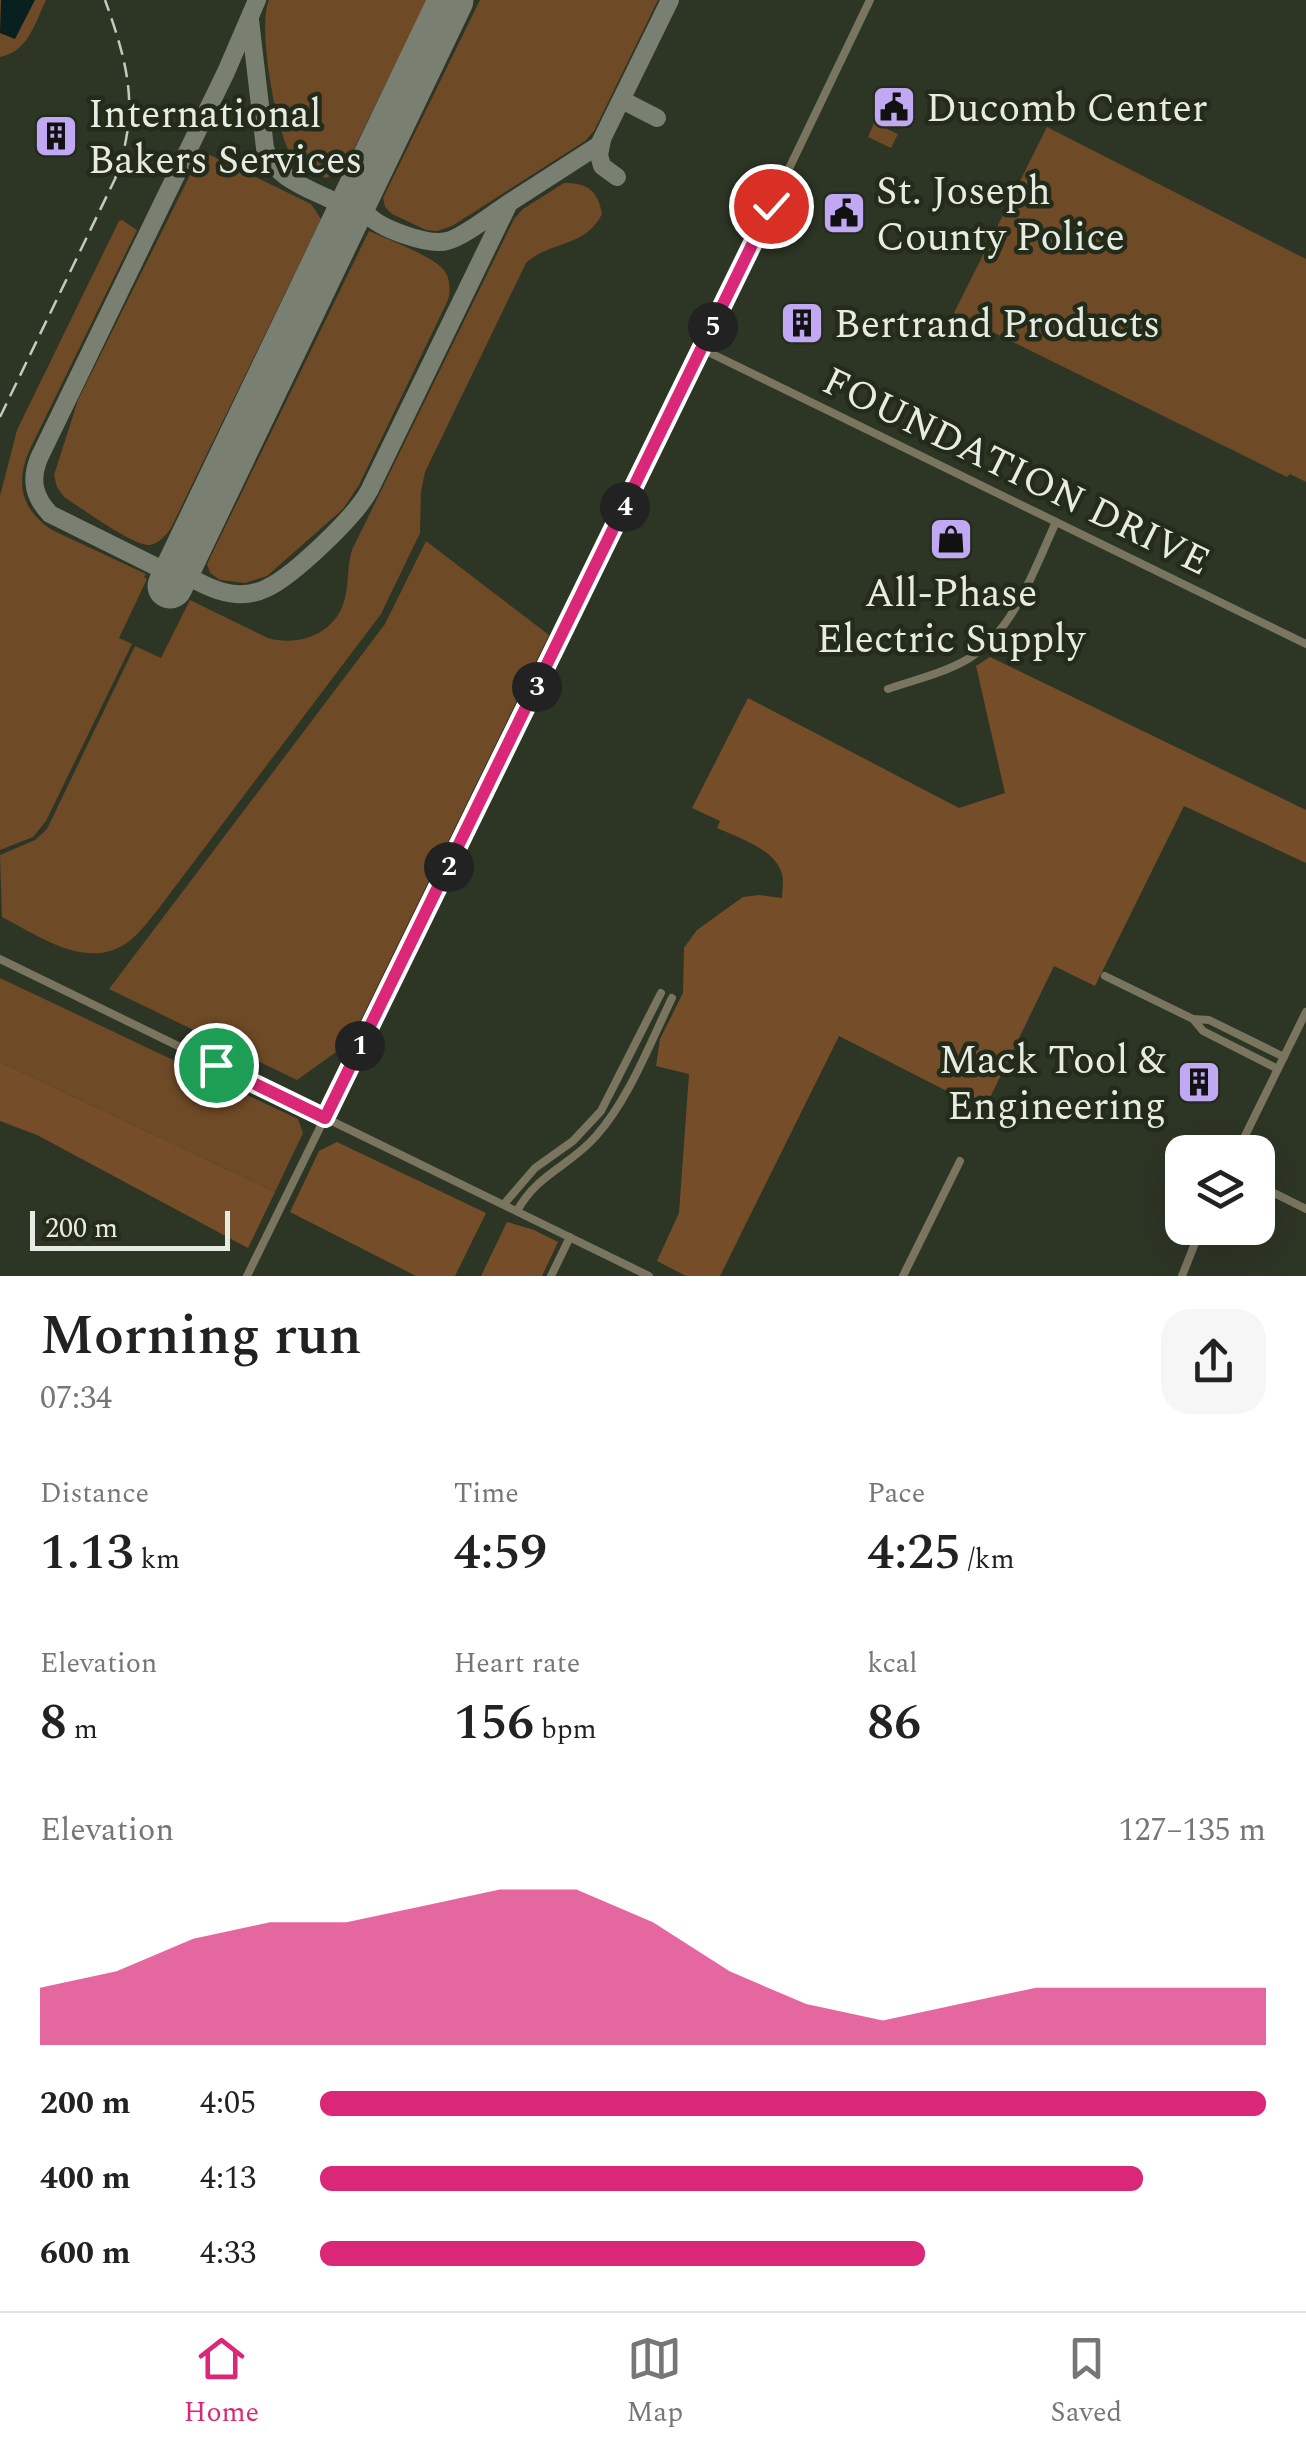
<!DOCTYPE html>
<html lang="en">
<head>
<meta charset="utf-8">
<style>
	:root { --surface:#fff; --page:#f6f6f6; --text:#222; --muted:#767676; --line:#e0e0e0; --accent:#db2777 }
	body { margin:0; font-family:Spectral,serif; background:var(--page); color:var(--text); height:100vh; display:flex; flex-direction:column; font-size:38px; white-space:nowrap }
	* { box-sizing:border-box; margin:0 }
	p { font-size:32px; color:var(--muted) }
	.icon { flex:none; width:55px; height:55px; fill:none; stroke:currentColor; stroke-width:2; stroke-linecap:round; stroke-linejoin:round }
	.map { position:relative; height:1276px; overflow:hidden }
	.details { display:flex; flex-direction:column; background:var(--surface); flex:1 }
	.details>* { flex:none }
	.tools { position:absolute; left:1165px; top:1135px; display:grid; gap:20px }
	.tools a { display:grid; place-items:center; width:110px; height:110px; border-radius:20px; background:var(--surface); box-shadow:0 10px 40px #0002; font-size:50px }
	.scale { position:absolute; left:30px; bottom:25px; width:200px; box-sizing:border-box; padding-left:10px; border:5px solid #e7ece2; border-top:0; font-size:28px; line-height:35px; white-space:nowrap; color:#e7ece2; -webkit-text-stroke:8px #232b1b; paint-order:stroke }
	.pin { position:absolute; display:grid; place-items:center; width:85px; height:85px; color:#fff; margin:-42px; border:5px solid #fff; border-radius:50%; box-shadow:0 2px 10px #0007 }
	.km { position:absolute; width:50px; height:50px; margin:-25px; border-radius:50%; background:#222; color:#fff; font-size:28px; line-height:50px; text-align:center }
	.round { display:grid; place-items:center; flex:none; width:105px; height:105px; border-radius:30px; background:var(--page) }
	.headline { display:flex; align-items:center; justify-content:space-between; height:170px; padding:0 40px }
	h1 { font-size:55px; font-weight:600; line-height:75px }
	.metrics { display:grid; grid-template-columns:repeat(3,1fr); gap:15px; height:170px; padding:10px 40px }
	.metrics div { display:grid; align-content:center }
	.metrics b { font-size:50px; font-weight:600 }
	.metrics small { font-size:28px; font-weight:400 }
	.metrics p { font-size:28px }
	.chart { height:280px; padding:20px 40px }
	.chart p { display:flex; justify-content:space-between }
	.chart svg { width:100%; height:180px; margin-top:10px; fill:var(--accent); opacity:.7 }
	ul { padding:0 40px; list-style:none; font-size:32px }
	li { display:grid; grid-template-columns:160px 120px 1fr; align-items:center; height:75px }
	li i { height:25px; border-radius:12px; background:var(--accent) }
	.menu { display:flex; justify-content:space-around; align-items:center; height:140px; border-top:2px solid var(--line); background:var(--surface); font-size:28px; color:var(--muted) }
	.menu a { display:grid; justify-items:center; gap:5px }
	.menu .active { color:var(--accent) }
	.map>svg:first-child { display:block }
	.green { fill:#6f4a27 }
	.forest { fill:#754e29 }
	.water { fill:#082020 }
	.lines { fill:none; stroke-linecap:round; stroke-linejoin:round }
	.taxiway { stroke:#798072; stroke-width:18 }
	.runway { stroke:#798072; stroke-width:45 }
	.minor { stroke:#7a755f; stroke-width:8 }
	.rail { stroke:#c5cabf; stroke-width:2.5; stroke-dasharray:15 8; stroke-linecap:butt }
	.route-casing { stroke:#fff; stroke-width:20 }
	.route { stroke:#db2777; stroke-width:12 }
	.labels { text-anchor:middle; stroke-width:9; stroke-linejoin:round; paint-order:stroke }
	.poi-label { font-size:40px; fill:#e7ece2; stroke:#232b1b; text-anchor:start }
	.street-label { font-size:40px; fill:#e7ece2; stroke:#232b1b }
</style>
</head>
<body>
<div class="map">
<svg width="1306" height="1276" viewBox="0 0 1306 1276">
	<rect width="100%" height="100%" fill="#2d3525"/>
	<g class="green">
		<path d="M0,0H46C35,23 28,52 0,57Z"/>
		<path d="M269,0H427L344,169L326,178C315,172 300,168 293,158C276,135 257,26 269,0Z"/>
		<path d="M480,0H658L594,131L585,141L452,226L437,231L426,230L392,214L385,207L383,198Z"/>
		<path d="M874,123L898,134L891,148L868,137Z"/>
		<path d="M1047,127L1306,259V482L1290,474L1287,477L954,313Z"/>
		<path d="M202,151L311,204L321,219L170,530C165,536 158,544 150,545C134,547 80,507 64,497L57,487L54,475L78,400Z"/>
		<path d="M564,183C587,183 598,190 602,214C585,248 549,241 526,263L425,472L421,491L420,533L381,614L156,912C146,924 136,938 122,946C83,968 37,935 2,917L0,855L35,840L47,829L135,646L161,658L190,600L268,638C300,647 337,633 345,598C349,582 347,566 352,550L514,219L523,209Z"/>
		<path d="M122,220L137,230L29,451C15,484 22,510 52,530L146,574L144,577L147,579L119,638L132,644L46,821L33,837L0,850V496L17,430L119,221Z"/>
		<path d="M369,231C387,239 432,256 443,269C450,277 451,289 448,300L359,485L343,509L267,576L245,583L220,580L210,573L207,564Z"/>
		<path d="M426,541L549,635L350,1042L297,1080L109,989L385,624Z"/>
		<path d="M0,978L298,1119L303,1133L275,1192L0,1062Z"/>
	</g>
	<g class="forest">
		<path d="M990,657L1306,810V863L1184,806L1095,986L1054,966L984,1110L839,1036L720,1276H686L657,1261L679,1213L689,1074L656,1066L660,1039L683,993L684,948L697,930L743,897L759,895L782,898C782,890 784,881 782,874C775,849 739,838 717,828L720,821L692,808L748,698L959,808L1005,793L976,666Z"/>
		<path d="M0,1062L275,1192L248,1248L37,1135L0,1121Z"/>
		<path d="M337,1142L486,1213L455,1276H416L290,1212L319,1151Z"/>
		<path d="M507,1222L534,1230L558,1242L542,1276H481Z"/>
	</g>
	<path class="water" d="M1,0H35L15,39L0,33Z"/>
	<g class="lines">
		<g class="taxiway">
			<path d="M250,20L265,148C273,178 310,189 336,202L348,198L362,184"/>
			<path d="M622,100L657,118"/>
			<path d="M602,140L599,155L602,166L617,177"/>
			<path d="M362,184C362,194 360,206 367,214C380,229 429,246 447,241C464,237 493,213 508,204"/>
			<path d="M177,571C196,580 215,593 236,594C246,595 257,593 267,588C293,576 355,517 369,491L509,203L599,145L670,0"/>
			<path d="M175,576L50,514C34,497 30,480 39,458L226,72L257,0"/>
		</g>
		<path class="runway" d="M170,586L451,0"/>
		<g class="minor">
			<path d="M702,349L1306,644"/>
			<path d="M888,689C914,680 944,673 968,659C1015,630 1034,569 1056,522"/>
			<path d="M0,959L649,1276"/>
			<path d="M1105,976L1193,1019L1209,1020L1284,1057"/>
			<path d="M1193,1019L1203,1031L1278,1069"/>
			<path d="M1237,1152L1306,1012"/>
			<path d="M1258,1185L1306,1209"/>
			<path d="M504,1204L535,1168L573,1141L601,1111L661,993"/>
			<path d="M517,1211C538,1173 570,1166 596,1136C629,1099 650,1043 672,998"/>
			<path d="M247,1276L685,385L870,0"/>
			<path d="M551,1276L570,1237"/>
			<path d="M903,1276L960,1161"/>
			<path d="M1182,1276L1201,1228"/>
		</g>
		<path class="rail" d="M0,417L115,179C140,110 129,67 105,0"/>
	</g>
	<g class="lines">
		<g class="route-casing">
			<path id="route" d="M216,1065L325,1118L771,206"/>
		</g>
		<use href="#route" class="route"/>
	</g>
	<defs>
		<g id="civic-square" transform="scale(2.25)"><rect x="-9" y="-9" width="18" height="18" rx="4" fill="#c1a8f3" stroke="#232b1b"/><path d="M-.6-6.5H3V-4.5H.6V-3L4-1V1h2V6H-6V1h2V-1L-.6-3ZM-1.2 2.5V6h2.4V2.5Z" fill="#111"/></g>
		<g id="building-square" transform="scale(2.25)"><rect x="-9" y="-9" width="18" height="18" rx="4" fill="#c1a8f3" stroke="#232b1b"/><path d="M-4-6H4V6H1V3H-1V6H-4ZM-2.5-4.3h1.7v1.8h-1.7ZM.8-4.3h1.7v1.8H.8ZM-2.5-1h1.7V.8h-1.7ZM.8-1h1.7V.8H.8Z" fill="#111"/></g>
		<g id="shop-square" transform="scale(2.25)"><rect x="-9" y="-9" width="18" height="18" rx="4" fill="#c1a8f3" stroke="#232b1b"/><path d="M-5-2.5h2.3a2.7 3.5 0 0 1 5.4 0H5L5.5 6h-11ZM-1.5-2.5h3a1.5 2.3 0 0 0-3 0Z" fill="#111"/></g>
	</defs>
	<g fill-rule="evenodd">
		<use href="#civic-square" x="894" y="107"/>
		<use href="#building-square" x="56" y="136"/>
		<use href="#civic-square" x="844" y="213"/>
		<use href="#building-square" x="802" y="323"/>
		<use href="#shop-square" x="951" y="539"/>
		<use href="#building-square" x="1199" y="1082"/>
	</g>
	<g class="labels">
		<g class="poi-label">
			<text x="926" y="121">Ducomb Center</text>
			<text x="88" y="127">International<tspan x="88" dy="46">Bakers Services</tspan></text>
			<text x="876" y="204">St. Joseph<tspan x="876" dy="46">County Police</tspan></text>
			<text x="834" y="337">Bertrand Products</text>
			<text x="951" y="606" text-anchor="middle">All-Phase<tspan x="951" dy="46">Electric Supply</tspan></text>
			<text x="1166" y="1073" text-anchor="end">Mack Tool &amp;<tspan x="1166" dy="46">Engineering</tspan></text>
		</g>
		<g class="street-label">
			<text transform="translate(1017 470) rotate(26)" y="14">FOUNDATION DRIVE</text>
		</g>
	</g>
</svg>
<div class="tools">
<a><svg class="icon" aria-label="layers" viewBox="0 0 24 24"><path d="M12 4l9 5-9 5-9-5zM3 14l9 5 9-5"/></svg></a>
</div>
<div class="scale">200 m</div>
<div class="pin" style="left:216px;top:1065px;background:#1e9e55"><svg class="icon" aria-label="arrive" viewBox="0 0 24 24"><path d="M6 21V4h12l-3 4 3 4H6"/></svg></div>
<div class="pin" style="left:771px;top:206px;background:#d93025"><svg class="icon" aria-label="check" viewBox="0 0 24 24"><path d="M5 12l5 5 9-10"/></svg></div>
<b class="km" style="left:360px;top:1046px">1</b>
<b class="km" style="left:449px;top:867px">2</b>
<b class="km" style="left:537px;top:687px">3</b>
<b class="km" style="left:625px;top:507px">4</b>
<b class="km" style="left:713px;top:327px">5</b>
</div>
<section class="details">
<div class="headline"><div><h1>Morning run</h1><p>07:34</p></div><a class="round"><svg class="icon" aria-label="share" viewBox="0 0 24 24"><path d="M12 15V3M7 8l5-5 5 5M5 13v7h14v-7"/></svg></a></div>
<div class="metrics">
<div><p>Distance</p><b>1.13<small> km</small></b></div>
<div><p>Time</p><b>4:59</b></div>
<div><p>Pace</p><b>4:25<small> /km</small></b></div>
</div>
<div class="metrics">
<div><p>Elevation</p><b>8<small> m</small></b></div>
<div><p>Heart rate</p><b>156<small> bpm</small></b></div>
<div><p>kcal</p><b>86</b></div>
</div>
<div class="chart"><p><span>Elevation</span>127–135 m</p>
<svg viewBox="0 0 160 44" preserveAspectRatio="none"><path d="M0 44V30L10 26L20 18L30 14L40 14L50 10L60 6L70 6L80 14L90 26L100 34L110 38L120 34L130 30L140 30L150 30L160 30V44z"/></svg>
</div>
<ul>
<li><b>200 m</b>4:05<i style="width:100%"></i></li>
<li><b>400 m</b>4:13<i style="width:87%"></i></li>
<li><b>600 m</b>4:33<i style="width:64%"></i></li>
</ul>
</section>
<nav class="menu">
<a class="active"><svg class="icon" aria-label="home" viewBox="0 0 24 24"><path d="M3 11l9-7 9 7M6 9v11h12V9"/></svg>Home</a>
<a><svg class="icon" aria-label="map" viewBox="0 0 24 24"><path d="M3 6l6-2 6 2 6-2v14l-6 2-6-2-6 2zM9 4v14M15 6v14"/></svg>Map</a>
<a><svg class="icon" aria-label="saved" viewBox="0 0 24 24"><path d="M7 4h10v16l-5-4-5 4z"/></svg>Saved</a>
</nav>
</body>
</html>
